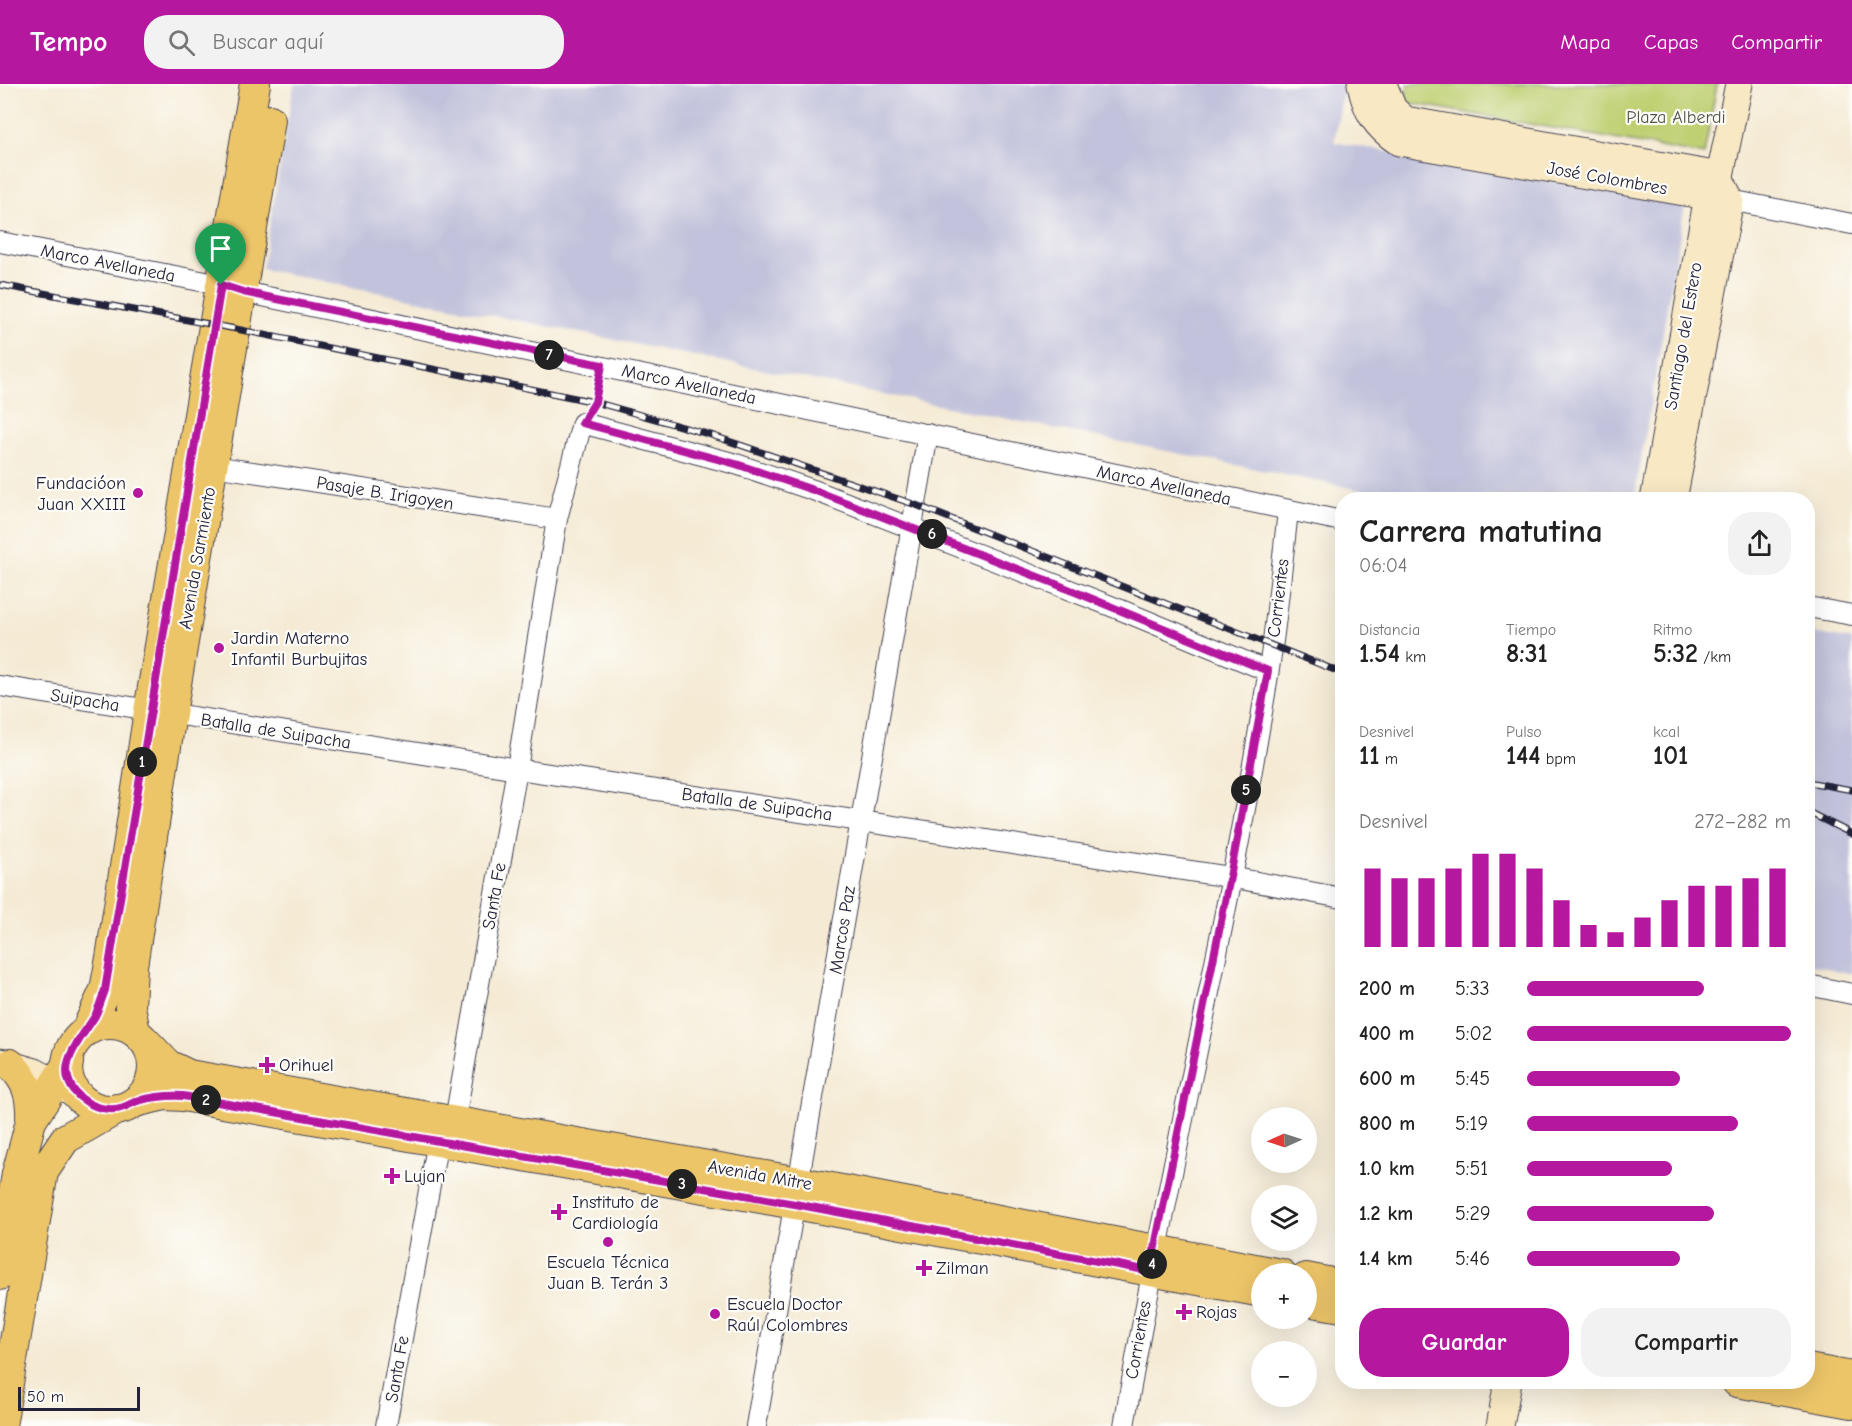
<!DOCTYPE html>
<html lang="es">
<head>
<meta charset="utf-8">
<style>
	:root { --surface:#fff; --page:#f2f2f2; --text:#222; --muted:#767676; --accent:#b5179e }
	body { margin:0; font-family:"Comic Neue",sans-serif; background:var(--page); color:var(--text); height:100vh; display:flex; flex-direction:column; font-size:22px; white-space:nowrap }
	* { box-sizing:border-box; margin:0 }
	p { font-size:20px; color:var(--muted) }
	.icon { flex:none; width:33px; height:33px; fill:none; stroke:currentColor; stroke-width:2; stroke-linecap:round; stroke-linejoin:round }
	.map { position:relative; flex:1; overflow:hidden }
	.sheet { position:absolute; left:1335px; top:408px; width:480px; height:897px; display:flex; flex-direction:column; background:var(--surface); border-radius:24px; box-shadow:0 6px 24px #0002 }
	.sheet>* { flex:none }
	.needle { width:39px; rotate:267deg }
	.fabs { position:absolute; left:1251px; top:1023px; display:grid; gap:12px }
	.fabs a { display:grid; place-items:center; width:66px; height:66px; border-radius:50%; background:var(--surface); box-shadow:0 6px 24px #0002; font-size:30px }
	.scale { position:absolute; left:18px; bottom:15px; width:122px; box-sizing:border-box; padding-left:6px; border:3px solid #22223b; border-top:0; font-size:16px; line-height:21px; white-space:nowrap; color:#22223b; -webkit-text-stroke:4px #fdfcf7; paint-order:stroke }
	.pin { position:absolute; display:grid; place-items:center; width:51px; height:51px; color:#fff; margin:-62px -26px; border-radius:50% 50% 50% 0; rotate:-45deg; box-shadow:0 0 6px #0007 }
	.pin .icon { rotate:45deg }
	.km { position:absolute; width:30px; height:30px; margin:-15px; border-radius:50%; background:#222; color:#fff; font-size:16px; line-height:30px; text-align:center }
	.round { display:grid; place-items:center; flex:none; width:63px; height:63px; border-radius:24px; background:var(--page) }
	.summary { display:flex; align-items:center; justify-content:space-between; height:102px; padding:0 24px }
	h1 { font-size:33px; font-weight:600; line-height:45px }
	.figures { display:grid; grid-template-columns:repeat(3,1fr); gap:9px; height:102px; padding:6px 24px }
	.figures div { display:grid; align-content:center }
	.figures b { font-size:26px; font-weight:600 }
	.figures small { font-size:16px; font-weight:400 }
	.figures p { font-size:16px }
	.chart { height:168px; padding:12px 24px }
	.chart p { display:flex; justify-content:space-between }
	.chart svg { width:100%; height:108px; margin-top:6px; stroke:var(--accent); stroke-width:6 }
	.cta { display:flex; gap:12px; margin-top:auto; padding:12px 24px }
	.cta a { flex:1; height:69px; border-radius:24px; background:var(--accent); color:#fff; font-size:24px; font-weight:600; line-height:69px; text-align:center }
	.cta a+a { background:var(--page); color:var(--text) }
	ul { padding:0 24px; list-style:none; font-size:20px }
	li { display:grid; grid-template-columns:96px 72px 1fr; align-items:center; height:45px }
	li i { height:15px; border-radius:8px; background:var(--accent) }
	header { display:flex; align-items:center; gap:36px; box-sizing:border-box; height:84px; padding:0 30px; background:var(--accent); color:#fff }
	header strong { font-size:28px }
	nav { display:flex; gap:33px; margin-inline-start:auto; font-size:21px }
	.search { width:420px; height:54px; background:var(--page); display:flex; align-items:center; gap:15px; box-sizing:border-box; padding:0 21px; border-radius:24px; color:var(--muted); font-size:22px }
	.map>svg:first-child { display:block }
	.industrial { fill:#c2c2dc }
	.green { fill:#bfd073; stroke:#707957; stroke-width:1.5 }
	.lines { fill:none; stroke-linecap:round; stroke-linejoin:round }
	.street-casing { stroke:#424052; stroke-width:22 }
	.secondary-casing { stroke:#424052; stroke-width:29 }
	.primary-casing { stroke:#424052; stroke-width:32 }
	.path { stroke:#424052; stroke-width:3; stroke-dasharray:4.5 4.5; stroke-linecap:butt }
	.street { stroke:#fff; stroke-width:20 }
	.secondary { stroke:#f8e8c3; stroke-width:27 }
	.primary { stroke:#edc569; stroke-width:30 }
	.rail-casing { stroke:#22223b; stroke-width:7 }
	.rail { stroke:#fdfcf7; stroke-width:4.5; stroke-dasharray:14; stroke-linecap:butt }
	.route-casing { stroke:#fff; stroke-width:12 }
	.route { stroke:#b5179e; stroke-width:8 }
	.poi-dot { fill:#b5179e; stroke:#fdfcf7; stroke-width:2 }
	.labels { text-anchor:middle; stroke-width:4.5; stroke-linejoin:round; paint-order:stroke }
	.park-label { font-size:18px; fill:#51564c; stroke:#fdfcf7 }
	.street-label { font-size:18px; fill:#22223b; stroke:#fdfcf7 }
	.poi-label { font-size:18px; fill:#22223b; stroke:#fdfcf7; text-anchor:start }
</style>
</head>
<body>
<header>
<strong>Tempo</strong>
<div class="search"><svg class="icon" aria-label="search" viewBox="0 0 24 24"><circle cx="10" cy="10" r="6"/><path d="M15 15l6 6"/></svg>Buscar aquí</div>
<nav><a>Mapa</a><a>Capas</a><a>Compartir</a></nav>
</header>
<div class="map">
<svg width="1852" height="1342" viewBox="0 0 1852 1342">
	<rect width="100%" height="100%" fill="#fdfcf7"/>
	<filter id="ink" filterUnits="userSpaceOnUse"><feTurbulence type="fractalNoise" baseFrequency=".0167" numOctaves="2"/><feDisplacementMap in="SourceGraphic" scale="12" xChannelSelector="R" yChannelSelector="G"/><feConvolveMatrix kernelMatrix="1 2 1 2 8 2 1 2 1" color-interpolation-filters="sRGB"/></filter>
	<filter id="wash" filterUnits="userSpaceOnUse"><feTurbulence type="fractalNoise" baseFrequency=".008" numOctaves="4" result="noise"/><feDisplacementMap in="SourceGraphic" scale="24" xChannelSelector="R" yChannelSelector="G"/><feGaussianBlur stdDeviation="1.35" result="paint"/><feColorMatrix in="noise" values="0 0 0 0 0 0 0 0 0 0 0 0 0 0 0 0 0 1.4 0 .05"/><feComposite in="paint" operator="in"/></filter>
	<g filter="url(#wash)">
		<rect width="100%" height="100%" fill="#f5ebd5"/>
		<g class="industrial">
			<path d="M294,0H1344L1334,58L1685,121L1634,416L1405,415L262,185Z"/>
			<path d="M1808,548L1852,556V890L1808,880Z"/>
		</g>
		<path class="green" d="M1408,0H1717L1704,71L1405,18Z"/>
	</g>
	<g filter="url(#ink)">
		<g class="lines">
			<g class="street-casing">
				<g id="street">
					<path d="M1730,116L1852,140"/>
					<path d="M0,158L221,201L243,208L1342,437"/>
					<path d="M213,382L557,435"/>
					<path d="M1808,523L1852,531"/>
					<path d="M0,602L517,685L1230,793L1342,814"/>
					<path d="M1808,901L1852,910"/>
					<path d="M386,1342L438,1057L455,1036L517,685L557,435L582,339L736,380L816,407L1121,526L1268,587"/>
					<path d="M756,1342L928,350"/>
					<path d="M1124,1342C1167,1089 1229,839 1269,585C1277,533 1282,480 1288,427"/>
				</g>
			</g>
			<g class="secondary-casing">
				<g id="secondary">
					<path d="M1361,0C1366,27 1376,43 1399,58L1730,116"/>
					<path d="M1383,0L1393,25L1405,36L1720,92"/>
					<path d="M1654,416L1708,112L1720,92L1739,0"/>
					<path d="M1673,416L1730,116L1723,101"/>
					<path d="M0,978L35,988L78,1011"/>
					<path d="M1500,1342L1508,1298"/>
				</g>
			</g>
			<g class="primary-casing">
				<g id="primary">
					<circle cx="110" cy="983" r="43"/>
					<path d="M87,945L105,906L111,874L149,627L255,0"/>
					<path d="M135,948L130,923L132,882L171,630L270,36"/>
					<path d="M144,956L168,981L189,991L800,1098L1281,1190"/>
					<path d="M10,980C28,997 32,1013 31,1037"/>
					<path d="M135,1018L165,1011L183,1012L795,1120L1262,1208"/>
					<path d="M0,1191L17,1090L31,1037L68,979"/>
					<path d="M1306,1194L1342,1201"/>
					<path d="M1306,1217L1342,1223"/>
					<path d="M1808,1285L1852,1293"/>
					<path d="M1737,1298L1852,1319"/>
					<path d="M1,1342L43,1088L65,1055L117,1025"/>
				</g>
			</g>
			<path class="path" d="M591,325L598,300"/>
			<use href="#street" class="street"/>
			<use href="#secondary" class="secondary"/>
			<use href="#primary" class="primary"/>
			<g class="rail-casing">
				<g id="rail">
					<path d="M0,201L236,245L595,318L711,351L916,421L1342,589"/>
					<path d="M1808,698L1852,706"/>
					<path d="M1808,728L1852,750"/>
				</g>
			</g>
			<use href="#rail" class="rail"/>
		</g>
	</g>
	<g class="lines" filter="url(#ink)">
		<g class="route-casing">
			<path id="route" d="M221,201L243,208L602,281L595,318L582,339L736,380L816,407L1051,498L1268,587L1230,793L1150,1187L795,1120L183,1012C167,1011 153,1013 137,1017C130,1020 123,1025 115,1025C102,1026 91,1022 81,1014C49,986 80,957 95,932C99,924 102,914 105,906Z"/>
		</g>
		<use href="#route" class="route"/>
	</g>
	<g class="poi-dot">
		<circle cx="138" cy="409" r="6"/>
		<circle cx="219" cy="564" r="6"/>
		<path d="M264 972h6v6h6v6h-6v6h-6v-6h-6v-6h6z"/>
		<path d="M389 1083h6v6h6v6h-6v6h-6v-6h-6v-6h6z"/>
		<path d="M556 1119h6v6h6v6h-6v6h-6v-6h-6v-6h6z"/>
		<circle cx="608" cy="1158" r="6"/>
		<path d="M921 1175h6v6h6v6h-6v6h-6v-6h-6v-6h6z"/>
		<path d="M1181 1219h6v6h6v6h-6v6h-6v-6h-6v-6h6z"/>
		<circle cx="715" cy="1230" r="6"/>
	</g>
	<g class="labels">
		<g class="park-label">
			<text x="1676" y="39">Plaza Alberdi</text>
		</g>
		<g class="street-label">
			<text transform="translate(1607 94) rotate(10)" y="6">José Colombres</text>
			<text transform="translate(108 179) rotate(11)" y="6">Marco Avellaneda</text>
			<text transform="translate(1683 252) rotate(-80)" y="6">Santiago del Estero</text>
			<text transform="translate(689 300) rotate(12)" y="6">Marco Avellaneda</text>
			<text transform="translate(1164 401) rotate(12)" y="6">Marco Avellaneda</text>
			<text transform="translate(385 409) rotate(9)" y="6">Pasaje B. Irigoyen</text>
			<text transform="translate(197 474) rotate(-80)" y="6">Avenida Sarmiento</text>
			<text transform="translate(1278 514) rotate(-83)" y="6">Corrientes</text>
			<text transform="translate(85 616) rotate(9)" y="6">Suipacha</text>
			<text transform="translate(276 647) rotate(9)" y="6">Batalla de Suipacha</text>
			<text transform="translate(757 720) rotate(8)" y="6">Batalla de Suipacha</text>
			<text transform="translate(494 812) rotate(-80)" y="6">Santa Fe</text>
			<text transform="translate(842 846) rotate(-81)" y="6">Marcos Paz</text>
			<text transform="translate(760 1091) rotate(10)" y="6">Avenida Mitre</text>
			<text transform="translate(1138 1256) rotate(-80)" y="6">Corrientes</text>
			<text transform="translate(397 1285) rotate(-80)" y="6">Santa Fe</text>
		</g>
		<g class="poi-label">
			<text x="126" y="405" text-anchor="end">Fundacióon<tspan x="126" dy="21">Juan XXIII</tspan></text>
			<text x="231" y="560">Jardin Materno<tspan x="231" dy="21">Infantil Burbujitas</tspan></text>
			<text x="279" y="987">Orihuel</text>
			<text x="404" y="1098">Lujan</text>
			<text x="572" y="1124">Instituto de<tspan x="572" dy="21">Cardiología</tspan></text>
			<text x="608" y="1184" text-anchor="middle">Escuela Técnica<tspan x="608" dy="21">Juan B. Terán 3</tspan></text>
			<text x="936" y="1190">Zilman</text>
			<text x="727" y="1226">Escuela Doctor<tspan x="727" dy="21">Raúl Colombres</tspan></text>
			<text x="1196" y="1234">Rojas</text>
		</g>
	</g>
</svg>
<div class="fabs">
<a><svg class="needle" viewBox="-14 -14 28 28"><path d="M0-13l5 13h-10z" fill="#e53935"/><path d="M0 13l5-13h-10z" fill="#767676"/></svg></a>
<a><svg class="icon" aria-label="layers" viewBox="0 0 24 24"><path d="M12 4l9 5-9 5-9-5zM3 14l9 5 9-5"/></svg></a>
<a>+</a>
<a>−</a>
</div>
<div class="scale">50 m</div>
<div class="pin" style="left:221px;top:201px;background:#1e9e55"><svg class="icon" aria-label="arrive" viewBox="0 0 24 24"><path d="M6 21V4h12l-3 4 3 4H6"/></svg></div>
<b class="km" style="left:142px;top:678px">1</b>
<b class="km" style="left:206px;top:1016px">2</b>
<b class="km" style="left:682px;top:1100px">3</b>
<b class="km" style="left:1152px;top:1180px">4</b>
<b class="km" style="left:1246px;top:706px">5</b>
<b class="km" style="left:932px;top:450px">6</b>
<b class="km" style="left:549px;top:271px">7</b>
<section class="sheet">
<div class="summary"><div><h1>Carrera matutina</h1><p>06:04</p></div><a class="round"><svg class="icon" aria-label="share" viewBox="0 0 24 24"><path d="M12 15V3M7 8l5-5 5 5M5 13v7h14v-7"/></svg></a></div>
<div class="figures">
<div><p>Distancia</p><b>1.54<small> km</small></b></div>
<div><p>Tiempo</p><b>8:31</b></div>
<div><p>Ritmo</p><b>5:32<small> /km</small></b></div>
</div>
<div class="figures">
<div><p>Desnivel</p><b>11<small> m</small></b></div>
<div><p>Pulso</p><b>144<small> bpm</small></b></div>
<div><p>kcal</p><b>101</b></div>
</div>
<div class="chart"><p><span>Desnivel</span>272–282 m</p>
<svg viewBox="0 0 160 44" preserveAspectRatio="none"><path d="M5 44V12M15 44V16M25 44V16M35 44V12M45 44V6M55 44V6M65 44V12M75 44V25M85 44V35M95 44V38M105 44V32M115 44V25M125 44V19M135 44V19M145 44V16M155 44V12"/></svg>
</div>
<ul>
<li><b>200 m</b>5:33<i style="width:67%"></i></li>
<li><b>400 m</b>5:02<i style="width:100%"></i></li>
<li><b>600 m</b>5:45<i style="width:58%"></i></li>
<li><b>800 m</b>5:19<i style="width:80%"></i></li>
<li><b>1.0 km</b>5:51<i style="width:55%"></i></li>
<li><b>1.2 km</b>5:29<i style="width:71%"></i></li>
<li><b>1.4 km</b>5:46<i style="width:58%"></i></li>
</ul>
<div class="cta"><a>Guardar</a><a>Compartir</a></div>
</section>
</div>
</body>
</html>
